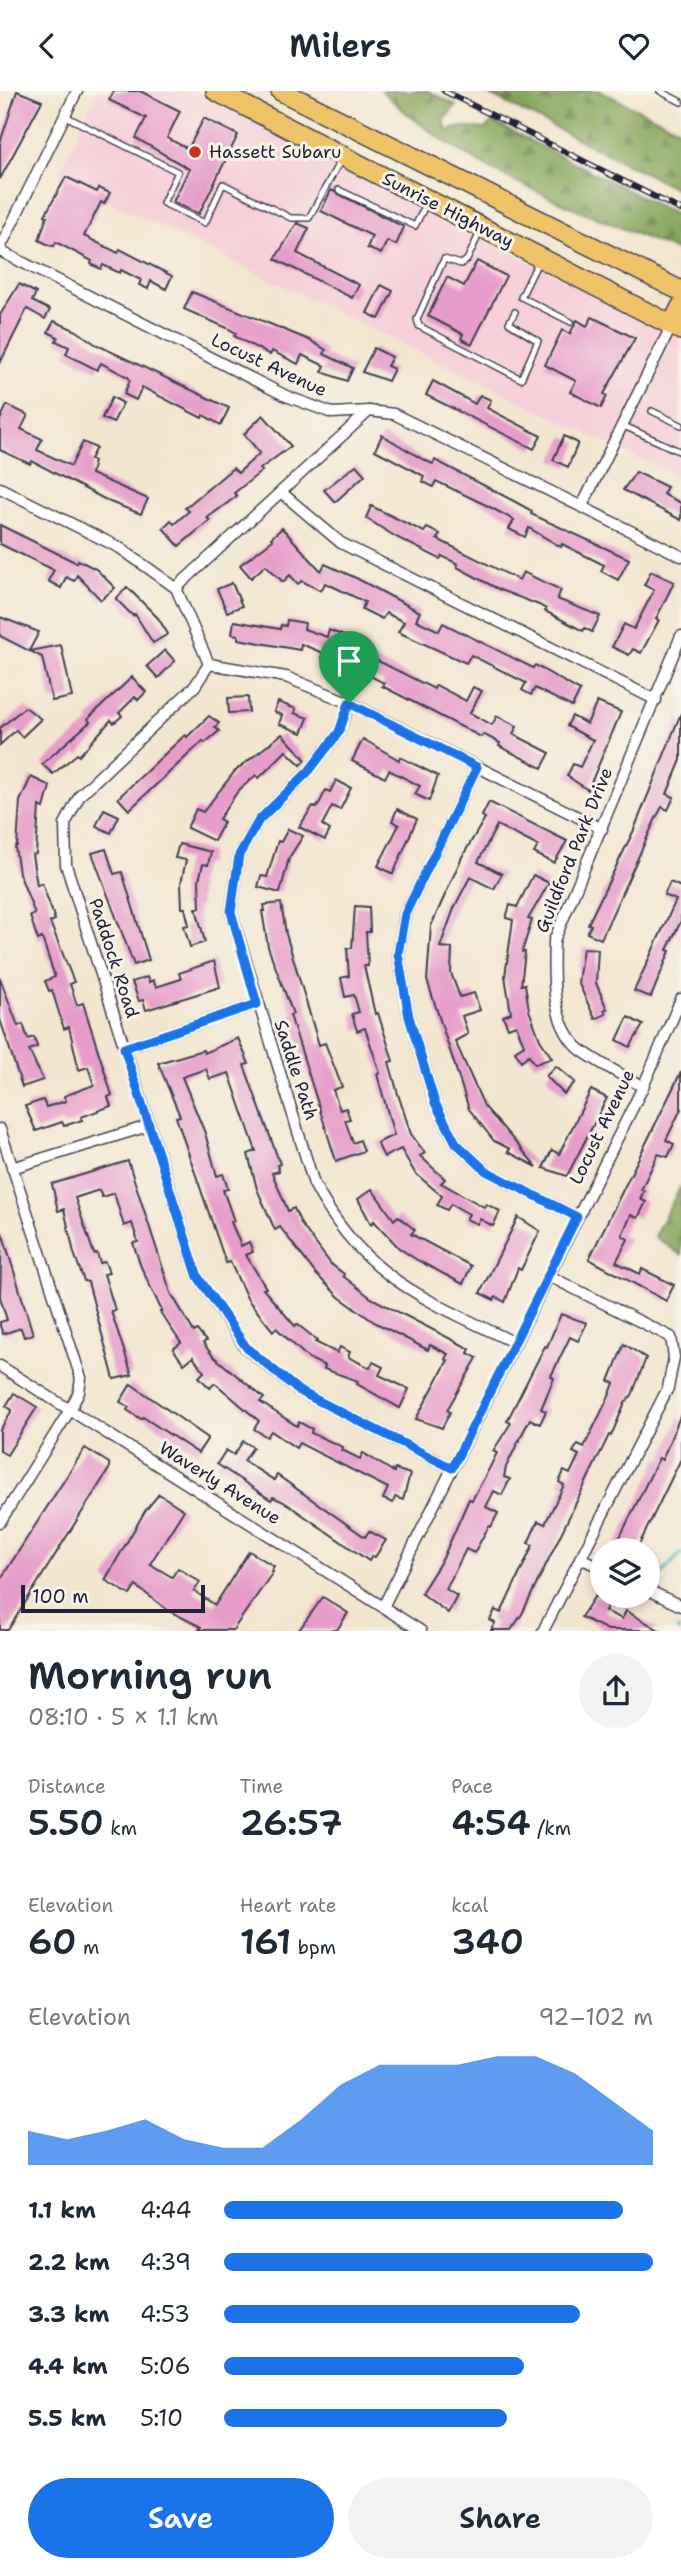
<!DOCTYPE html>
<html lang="en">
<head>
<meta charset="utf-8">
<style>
	:root { --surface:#fff; --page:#f2f2f3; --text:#1f2937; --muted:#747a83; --accent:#1a73e8 }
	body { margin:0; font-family:"Shantell Sans",sans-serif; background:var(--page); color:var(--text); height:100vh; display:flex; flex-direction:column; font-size:26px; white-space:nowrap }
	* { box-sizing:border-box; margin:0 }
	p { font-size:23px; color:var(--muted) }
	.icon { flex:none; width:38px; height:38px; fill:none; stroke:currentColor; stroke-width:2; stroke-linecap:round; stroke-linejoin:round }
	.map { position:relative; height:1540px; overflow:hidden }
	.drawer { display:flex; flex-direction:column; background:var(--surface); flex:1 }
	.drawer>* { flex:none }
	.tools { position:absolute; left:590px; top:1447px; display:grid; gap:14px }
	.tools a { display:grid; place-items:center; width:70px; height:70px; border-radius:50%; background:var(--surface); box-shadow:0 4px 10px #0003; font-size:35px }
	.scale { position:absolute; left:21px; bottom:18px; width:184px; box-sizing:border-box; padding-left:7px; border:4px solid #22223b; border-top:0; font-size:19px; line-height:24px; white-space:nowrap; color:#22223b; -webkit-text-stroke:5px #f7f3e8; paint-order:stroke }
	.pin { position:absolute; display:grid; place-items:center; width:60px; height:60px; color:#fff; margin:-72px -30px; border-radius:50% 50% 50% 0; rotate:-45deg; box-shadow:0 0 7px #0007 }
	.pin .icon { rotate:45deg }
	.round { display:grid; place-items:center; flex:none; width:74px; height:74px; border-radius:37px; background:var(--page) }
	.summary { display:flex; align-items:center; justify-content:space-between; height:119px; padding:0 28px }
	h1 { font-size:38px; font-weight:600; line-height:52px }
	.stats { display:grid; grid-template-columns:repeat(3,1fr); gap:10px; height:119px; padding:7px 28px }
	.stats div { display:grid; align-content:center }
	.stats b { font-size:35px; font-weight:600 }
	.stats small { font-size:19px; font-weight:400 }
	.stats p { font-size:19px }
	.chart { height:196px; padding:14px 28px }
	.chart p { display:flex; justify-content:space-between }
	.chart svg { width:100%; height:126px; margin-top:7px; fill:var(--accent); opacity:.7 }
	.cta { display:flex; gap:14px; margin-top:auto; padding:14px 28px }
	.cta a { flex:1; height:80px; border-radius:42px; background:var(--accent); color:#fff; font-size:28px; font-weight:600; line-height:80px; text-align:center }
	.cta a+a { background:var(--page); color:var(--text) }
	ul { padding:0 28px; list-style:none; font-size:23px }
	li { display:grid; grid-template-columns:112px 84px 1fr; align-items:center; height:52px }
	li i { height:18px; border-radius:9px; background:var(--accent) }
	header { display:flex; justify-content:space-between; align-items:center; height:91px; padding:0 28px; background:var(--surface); font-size:32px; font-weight:600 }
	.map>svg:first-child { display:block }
	.built { fill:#f6cfd8 }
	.forest { fill:url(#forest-firs); stroke:#53644a; stroke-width:2 }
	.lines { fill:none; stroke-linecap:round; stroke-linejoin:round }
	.stream { stroke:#47b6bf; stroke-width:3.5 }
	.building { fill:#e69dcb }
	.service-casing { stroke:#413f51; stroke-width:8 }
	.minor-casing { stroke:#413f51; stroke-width:13 }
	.trunk-casing { stroke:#413f51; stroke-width:22 }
	.service { stroke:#fff; stroke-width:5 }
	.minor { stroke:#fff; stroke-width:10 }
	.trunk { stroke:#efc469; stroke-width:19 }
	.rail-casing { stroke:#22223b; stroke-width:6 }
	.rail { stroke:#f7f3e8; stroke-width:3.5; stroke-dasharray:10; stroke-linecap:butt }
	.route-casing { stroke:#fff; stroke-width:14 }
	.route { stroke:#1a73e8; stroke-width:9 }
	.poi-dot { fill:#c8321e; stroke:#f7f3e8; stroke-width:2.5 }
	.labels { text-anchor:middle; stroke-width:6; stroke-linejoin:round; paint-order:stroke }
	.poi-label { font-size:18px; fill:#22223b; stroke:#f7f3e8; text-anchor:start }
	.street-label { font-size:18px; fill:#22223b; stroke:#f7f3e8 }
</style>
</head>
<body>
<header><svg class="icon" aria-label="back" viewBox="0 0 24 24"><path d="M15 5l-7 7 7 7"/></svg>Milers<svg class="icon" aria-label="heart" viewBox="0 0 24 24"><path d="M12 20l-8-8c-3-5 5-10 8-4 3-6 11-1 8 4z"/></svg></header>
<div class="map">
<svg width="681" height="1540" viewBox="0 0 681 1540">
	<defs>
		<pattern id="forest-firs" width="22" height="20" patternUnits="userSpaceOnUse" patternTransform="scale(1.75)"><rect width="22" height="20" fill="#84a55a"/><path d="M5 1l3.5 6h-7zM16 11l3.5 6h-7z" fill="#6c864c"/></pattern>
	</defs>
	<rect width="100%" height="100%" fill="#f7f3e8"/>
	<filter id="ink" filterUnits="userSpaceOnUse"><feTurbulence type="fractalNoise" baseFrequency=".0143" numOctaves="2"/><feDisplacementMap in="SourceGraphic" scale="14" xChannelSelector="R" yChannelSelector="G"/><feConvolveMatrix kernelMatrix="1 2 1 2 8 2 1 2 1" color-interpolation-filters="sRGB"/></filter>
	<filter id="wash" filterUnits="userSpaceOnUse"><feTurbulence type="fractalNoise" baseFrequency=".00686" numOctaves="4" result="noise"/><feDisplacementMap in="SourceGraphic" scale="28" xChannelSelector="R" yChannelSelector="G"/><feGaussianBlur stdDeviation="1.57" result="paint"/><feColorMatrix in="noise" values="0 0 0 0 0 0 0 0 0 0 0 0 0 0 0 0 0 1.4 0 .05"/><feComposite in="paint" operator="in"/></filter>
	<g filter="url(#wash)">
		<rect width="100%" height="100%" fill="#f3e6cf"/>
		<path class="built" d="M97,0H192L681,248V388L58,86Z"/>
		<g class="forest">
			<path d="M382,0H428L456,14L444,29L447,40L461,36L485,38L493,31L681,126V162C578,117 463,80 382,0Z"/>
			<path d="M482,0H600L681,39V100Z"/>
			<path d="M681,1095V1164L654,1145Z"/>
		</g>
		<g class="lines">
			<g class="stream">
				<path d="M659,1486L681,1462"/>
				<path d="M678,1540V1538"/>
			</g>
		</g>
		<g id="blocks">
			<g class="building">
				<path d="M17,0L42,10L0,88V52Z"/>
				<path d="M114,0H140L180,20L167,47L188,58L204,27L238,44L199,123L173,111L189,78L136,47L146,27L109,9Z"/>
				<path d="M66,86L97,101L99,97L110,102L104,113L101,111L84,145L118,162L120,158L172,185L166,198L151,190L148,198L139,194L141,189L121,179L120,182L103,174L101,178L91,173L92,170L56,151L54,155L49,154L39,149L47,125L45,124Z"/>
				<path d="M331,99L404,136L396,154L387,150L381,163L367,157L372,145L321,120Z"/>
				<path d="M297,132L309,137L297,162L359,194L352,207L275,168Z"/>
				<path d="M477,170L506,185L472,253L461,248L463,243L428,225L447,186L464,195Z"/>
				<path d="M19,193L36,202L32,210L50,219L45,228L27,218L0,272V224Z"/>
				<path d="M381,194L393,200L379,228L367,222Z"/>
				<path d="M192,201L309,249L326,259L324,263L353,277L347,290L322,281L325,275L302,264L298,273L272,260L270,264L234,245L236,242L227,237L184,218Z"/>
				<path d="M592,226L635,247L604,303L607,305L601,317L570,301L576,290L545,274L562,239L570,243L577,229L587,235Z"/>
				<path d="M54,230L77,240L95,253L229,317L221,334L203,324L202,327L142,296L136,309L124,303L130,289L128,286L101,272L97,279L66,263L69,256L56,250L58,246L48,241Z"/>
				<path d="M374,257L392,266L387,275L394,278L388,290L362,281Z"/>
				<path d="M433,290L475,313L480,304L491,309L487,317L541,345L534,358L426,304Z"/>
				<path d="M112,306L123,312L113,332L102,327Z"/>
				<path d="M7,314L28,324L21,338L42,348L37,359L71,375L83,351L96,357L90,368L94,370L91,383L148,408L141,423L110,411L32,370L30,373L0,359V329Z"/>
				<path d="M263,324L291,355L260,378L262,380L234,402L237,405L207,427L210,429L179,455L163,437L171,429L174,433L189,420L185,417L233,377L238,382L260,362L244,343Z"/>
				<path d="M382,344L424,369L433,373L435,369L510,408L532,420L531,423L629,468L618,489L601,480L604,474L562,453L561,456L529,437L525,446L509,438L514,429L488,415L436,390L433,396L422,390L424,385L375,359Z"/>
				<path d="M564,345L578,352L568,376L553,369Z"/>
				<path d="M356,374L365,384L335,411L324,399Z"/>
				<path d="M636,381L667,396L663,403L681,412V429L623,399Z"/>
				<path d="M371,415L424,441L427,437L440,443L437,448L519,489L523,481L561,499L557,508L600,525L592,541L585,537L583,540L545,520L546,518L539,514L500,499L457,476L458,473L442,465L440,468L396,446L366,427Z"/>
				<path d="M0,434L77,472L78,469L96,478L115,497L101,509L77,484L74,490L66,486L61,497L48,490L54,479L0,453Z"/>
				<path d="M282,437L321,480L325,473L356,487L420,521L416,529L439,540L443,532L533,577L535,574L580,600L572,616L535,597L531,604L522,599L526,592L471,564L466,572L398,541L404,531L386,522L382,528L362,518L365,511L332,495L325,492L321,500L302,490L298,493L290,484L283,491L266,474L251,487L240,474L273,449L271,447Z"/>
				<path d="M651,480L674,491L656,528L659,529L641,562L633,558L629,564L612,556L624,533L634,538L654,499L644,494Z"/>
				<path d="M232,492L242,515L227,521L217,498Z"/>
				<path d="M127,496L158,527L168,543L153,552L135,523L133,525L116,508Z"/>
				<path d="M0,526L39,541L29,560L0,545Z"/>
				<path d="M287,529L305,532L304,538L327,546L329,539L342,544L340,551L434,598L436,594L466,610L473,596L482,600L470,622L492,634L497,625L517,635L513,643L550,662L542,677L499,655L500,652L483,643L481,646L382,595L384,592L363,581L361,584L321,567L323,562L301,553L300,559L238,548V544L232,543L234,530L280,538L281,534L286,535Z"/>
				<path d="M61,554L72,606L52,610L42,566L30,560Z"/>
				<path d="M165,559L175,570L158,587L147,575Z"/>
				<path d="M132,586L146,601L138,609L135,606L119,622L122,625L114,632L111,629L79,665L77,663L53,683L42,673L90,631L88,628Z"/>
				<path d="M248,606L249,621L229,622L228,607Z"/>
				<path d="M278,611L296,618L294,622L308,627L302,642L279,633L282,624L274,621Z"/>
				<path d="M597,611L621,621L588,699L567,685L573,673L580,676L593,649L567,635L572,625L587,633Z"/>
				<path d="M25,616L41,628L22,646L16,639L0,654V637Z"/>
				<path d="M681,622V669L667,703L674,706L668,719L662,716L656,727L601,848L587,842L591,834L588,833L633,741Z"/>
				<path d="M209,625L219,632L215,636L219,640L205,652L203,650L129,719L118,707L185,644L187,646Z"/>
				<path d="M282,643L306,669L301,674L286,660L259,687L256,684L238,700L219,728L224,731L214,750L187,737L196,718L203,721L235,680Z"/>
				<path d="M363,648L399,669L400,666L438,685L429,710L415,703L420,695L389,679L385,687L352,670Z"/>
				<path d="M31,686L50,695L44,717L39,715L36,763L32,764L37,794L42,792L55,829L50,831L74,891L70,893L77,914L83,912L112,1004L108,1006L111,1015L81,1026L82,1029L64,1035L62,1031L36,1040L25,1015L43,1009L46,1016L66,1010L64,1005L94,994L88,976L79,979L69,936L64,938L52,899L49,900L45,890L55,886L42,847L38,849L30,825L35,823L19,782L15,756L17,755L20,710Z"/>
				<path d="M336,689L351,697L340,719L332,715L322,734L330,739L325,749L299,736L313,715L317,717L326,699L330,701Z"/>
				<path d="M489,711L567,750L554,772L534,762L538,755L497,734L478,771L502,783L494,798L470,786L455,815L440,856L452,857L451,882L460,906L474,902L480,919L462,925L468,943L455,950L484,1015L537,1076L508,1061L510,1058L494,1050L469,1018L427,889L431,835L462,766L485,727L482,725Z"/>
				<path d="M104,718L119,725L111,742L96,735Z"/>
				<path d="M397,718L417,728L393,783L378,775L399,734L392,730Z"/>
				<path d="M288,738L303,745L289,767L280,802L258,796L261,785L267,786L278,750L281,751Z"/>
				<path d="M179,753L211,761L208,774L203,773L199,789L200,817H196L205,851L190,856L184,835L189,834L185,817H182L181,792L186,769L175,767Z"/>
				<path d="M106,758L114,783L122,781L149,869L134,874L92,762Z"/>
				<path d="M533,784L549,792L528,828L532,829L522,861H525L521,894L525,893L529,919L540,949L552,967L535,973L529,964L521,970L515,960L524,954L516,934L508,937L503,925L511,922L505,885L513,829L506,827L510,814L517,816Z"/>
				<path d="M670,791L681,796V830L667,859L670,860L651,906L634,900L676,809L664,804Z"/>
				<path d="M281,812L286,843L319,954L325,952L342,996L333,999L340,1019L346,1017L350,1028L345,1029L353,1052L360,1049L364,1060L336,1070L290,924L293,923L268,856L262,820H265L264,814Z"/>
				<path d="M355,815L369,816L370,841H366L368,875H364L375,923L378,922L393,970L389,971L398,1003L411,1043L425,1062L420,1065L445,1088L441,1092L484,1116L486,1113L500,1120L493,1135L480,1128L477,1133L466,1128L469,1123L451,1113L447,1119L437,1114L442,1105L415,1082L401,1058L384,1066L377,1052L394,1044L377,983L380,982L365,937L357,940L352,923L359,921L354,904L345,906L341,887L349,885L347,857H352Z"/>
				<path d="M583,857L598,858L596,892L607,918L604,919L606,923L595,928L578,891Z"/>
				<path d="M214,870L220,896L146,919L143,909L139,910L132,891L147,886L149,891L153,889L156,896L181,888L179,882Z"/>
				<path d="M0,887L18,935L23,933L28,948L34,946L37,956L29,959L43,989L22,996L0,928Z"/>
				<path d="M628,926L643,934L630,956L617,949Z"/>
				<path d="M238,947L249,973L244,974L280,1073L277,1074L279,1080L272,1082L288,1120L294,1117L301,1133L331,1173L344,1183L343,1185L371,1207L470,1258L468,1262L477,1267L447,1319L450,1321L442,1337L416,1328L448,1269L445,1268L448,1263L430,1254L428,1259L374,1231L339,1206L316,1183L280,1136L275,1139L257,1098L248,1063L256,1060L229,982L210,988L206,978L182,986L205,1042L217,1085L223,1083L228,1098L223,1099L234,1130L231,1131L241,1155L249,1151L253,1161L246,1164L266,1197L263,1198L295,1235L297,1233L317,1249L315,1251L337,1262L340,1256L350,1261L348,1266L370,1277L373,1271L383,1276L379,1284L409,1298L400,1317L357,1293L358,1290L324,1278L325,1275L308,1267L276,1237L273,1240L248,1209L230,1171L226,1172L176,1026L180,1025L158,972L203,959L204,962Z"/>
				<path d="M556,975L575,991L564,1003L546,985Z"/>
				<path d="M681,981V1018L666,1049L674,1053L668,1066L658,1063L641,1099L644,1100L640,1108L646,1111L638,1127L631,1124L622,1144L628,1148L616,1171L640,1183L642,1178L674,1194L666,1210L589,1168Z"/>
				<path d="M591,999L607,1007L567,1085L543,1077L552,1059L559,1063Z"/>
				<path d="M128,1070L171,1202L194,1241L197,1239L206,1250L203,1252L213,1265L264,1307L260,1311L297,1335L299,1331L312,1338L311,1342L343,1356L342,1359L360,1368L363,1362L394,1381L395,1378L410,1383L403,1409L395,1406L393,1412L383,1408L388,1397L299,1352L296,1357L271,1340L267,1346L254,1338L259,1330L215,1292L210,1297L199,1286L204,1281L193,1266L184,1273L173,1258L181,1252L160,1221L162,1220L141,1176L133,1152L138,1151L132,1132L124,1135L114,1102L102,1106L99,1099L75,1107L94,1163L97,1162L100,1172L105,1171L109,1182L104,1183L115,1219L111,1220L132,1284L114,1288L88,1191L84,1190L74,1162L64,1118L58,1120L52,1093Z"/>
				<path d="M372,1098L394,1129L398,1125L415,1139L411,1143L471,1175L463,1193L417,1169L399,1157L374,1130L371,1133L358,1108Z"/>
				<path d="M518,1126L540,1140L521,1179L518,1177L505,1211L496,1206L494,1209L480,1202Z"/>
				<path d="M2,1141L33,1243L24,1246L21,1237L3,1243L0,1235V1231L7,1229L0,1206Z"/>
				<path d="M561,1223L587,1232L578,1250L570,1246L551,1285L554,1287L541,1318L546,1320L540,1333L530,1328L520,1347L506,1376L504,1386L510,1388L502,1404L494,1400L486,1416L498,1422L491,1436L489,1435L474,1462L466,1458L446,1498L457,1505L448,1522L421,1502L443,1467L469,1408L472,1409L489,1378L497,1362L493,1360L511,1332L507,1330L545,1255L547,1256Z"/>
				<path d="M624,1253L646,1267L632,1304L625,1312L611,1345L609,1344L522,1523L511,1539H491L495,1532L490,1529L495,1519L501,1522L518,1486L533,1454L528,1452L538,1430L545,1433L564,1394L559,1391L564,1380L570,1383L579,1364L573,1361L578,1353L584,1356L609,1305L614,1292L609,1290Z"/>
				<path d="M131,1293L208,1347L198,1362L143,1326L141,1328L127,1319L129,1316L120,1311Z"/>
				<path d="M14,1302L37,1316L7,1364L0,1360V1339L12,1319L6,1315Z"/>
				<path d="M681,1323V1368L636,1460H627L616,1454L659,1367L662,1369Z"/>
				<path d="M243,1350L253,1356L244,1370L274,1389L277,1384L365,1446L369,1440L386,1449L375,1466L372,1465L369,1470L284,1411L273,1406L271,1409L217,1373L226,1359L234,1364Z"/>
				<path d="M85,1357L109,1372V1378L8,1539H0V1489Z"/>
				<path d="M159,1403L184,1419L150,1473L172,1486L178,1477L200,1491L194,1500L215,1514L249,1460L274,1475L271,1480L273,1481L233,1539H199L201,1536L169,1520L136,1495L130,1504L105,1489L145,1420Z"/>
				<path d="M595,1505L609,1512L605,1520L622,1528L626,1520L659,1539H608L581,1526Z"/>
				<path d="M323,1506L348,1522L337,1539H299Z"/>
			</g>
		</g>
	</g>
	<g filter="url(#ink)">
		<use href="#blocks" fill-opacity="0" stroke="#413f51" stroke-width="2"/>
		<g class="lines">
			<g class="service-casing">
				<g id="service">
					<path d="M660,0L681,11"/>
					<path d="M65,25L178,81L163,112L205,132L223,93L291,127H309L341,68"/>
					<path d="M339,99L415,135L426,113"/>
					<path d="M481,139L467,169L461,173L444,168L417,228L419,235L521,288L538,250L509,232L515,221"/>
					<path d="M539,169L521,206L571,231"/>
					<path d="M652,320L681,334"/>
					<path d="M622,334L681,361"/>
				</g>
			</g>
			<g class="minor-casing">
				<g id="minor">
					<path d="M0,157L77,0"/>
					<path d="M0,160L286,305L332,322L369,320L394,323L681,465"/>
					<path d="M0,397L120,457L176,497L209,573L286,586L350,612L602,738"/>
					<path d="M282,402L341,452L656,609"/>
					<path d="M582,415L672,234"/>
					<path d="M176,497L369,320"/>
					<path d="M209,573L195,595L80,704L65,733L66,774L198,1186L245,1256L299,1300L452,1377"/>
					<path d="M350,612L339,641L309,680L259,729L239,764L231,821L314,1093C364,1188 424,1207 515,1252"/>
					<path d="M477,676L405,823L398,863L409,926L435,1012L456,1052L486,1080L577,1126"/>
					<path d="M124,957L257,913"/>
					<path d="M643,996C623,984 600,973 581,959C550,934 553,884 554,850L681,545"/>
					<path d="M0,1038L81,1287L79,1301L70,1319L0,1431"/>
					<path d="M12,1077L148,1035"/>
					<path d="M0,1275L421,1540"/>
					<path d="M580,1467L602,1477"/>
					<path d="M648,1499L681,1515"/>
					<path d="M383,1516L643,996L681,908"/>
					<path d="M543,1540L668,1297L674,1266L671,1246L549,1185"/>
				</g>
			</g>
			<g class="trunk-casing">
				<g id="trunk">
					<path d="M216,0L681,239"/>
					<path d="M281,0L681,200"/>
					<path d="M672,234L681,216"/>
				</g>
			</g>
			<use href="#service" class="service"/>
			<use href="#minor" class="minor"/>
			<use href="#trunk" class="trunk"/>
			<g class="rail-casing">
				<path id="rail" d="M444,0L681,119"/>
			</g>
			<use href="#rail" class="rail"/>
		</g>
	</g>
	<g class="lines" filter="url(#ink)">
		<g class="route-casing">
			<path id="route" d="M349,612L477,676L405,823L398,863L409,926L435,1012L456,1052L486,1080L577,1126L452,1377L299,1300L246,1256L198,1186L124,957L257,913L231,821L239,764L259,729L309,680L339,641Z"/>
		</g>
		<use href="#route" class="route"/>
	</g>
	<circle class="poi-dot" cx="195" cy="61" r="7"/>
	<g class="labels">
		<g class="poi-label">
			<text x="209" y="67">Hassett Subaru</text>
		</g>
		<g class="street-label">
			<text transform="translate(448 119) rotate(27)" y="6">Sunrise Highway</text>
			<text transform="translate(269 274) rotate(25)" y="6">Locust Avenue</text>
			<text transform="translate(574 759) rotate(-68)" y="6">Guildford Park Drive</text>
			<text transform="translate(114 867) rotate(72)" y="6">Paddock Road</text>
			<text transform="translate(296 979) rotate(72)" y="6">Saddle Path</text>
			<text transform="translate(602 1036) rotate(-64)" y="6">Locust Avenue</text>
			<text transform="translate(220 1392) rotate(32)" y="6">Waverly Avenue</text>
		</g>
	</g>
</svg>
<div class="tools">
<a><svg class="icon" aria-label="layers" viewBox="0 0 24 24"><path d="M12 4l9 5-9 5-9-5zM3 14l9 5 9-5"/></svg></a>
</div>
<div class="scale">100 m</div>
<div class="pin" style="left:349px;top:612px;background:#1e9e55"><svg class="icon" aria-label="arrive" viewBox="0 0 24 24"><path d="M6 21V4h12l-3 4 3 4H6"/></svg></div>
</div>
<section class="drawer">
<div class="summary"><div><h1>Morning run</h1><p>08:10 · 5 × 1.1 km</p></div><a class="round"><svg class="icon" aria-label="share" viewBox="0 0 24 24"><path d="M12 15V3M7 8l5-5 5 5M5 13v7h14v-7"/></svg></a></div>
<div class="stats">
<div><p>Distance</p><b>5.50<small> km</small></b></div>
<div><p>Time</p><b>26:57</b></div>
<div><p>Pace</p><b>4:54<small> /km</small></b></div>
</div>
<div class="stats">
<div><p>Elevation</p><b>60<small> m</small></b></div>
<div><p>Heart rate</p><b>161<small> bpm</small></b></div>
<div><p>kcal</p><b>340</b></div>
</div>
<div class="chart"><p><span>Elevation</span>92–102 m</p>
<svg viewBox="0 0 160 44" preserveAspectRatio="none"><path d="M0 44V32L10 35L20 32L30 28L40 35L50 38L60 38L70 28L80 16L90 9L100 9L110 9L120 6L130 6L140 12L150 22L160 32V44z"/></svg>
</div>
<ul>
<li><b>1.1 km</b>4:44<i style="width:93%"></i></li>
<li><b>2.2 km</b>4:39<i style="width:100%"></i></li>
<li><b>3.3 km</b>4:53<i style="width:83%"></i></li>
<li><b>4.4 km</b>5:06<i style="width:70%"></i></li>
<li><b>5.5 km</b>5:10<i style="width:66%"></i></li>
</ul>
<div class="cta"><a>Save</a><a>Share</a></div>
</section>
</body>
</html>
